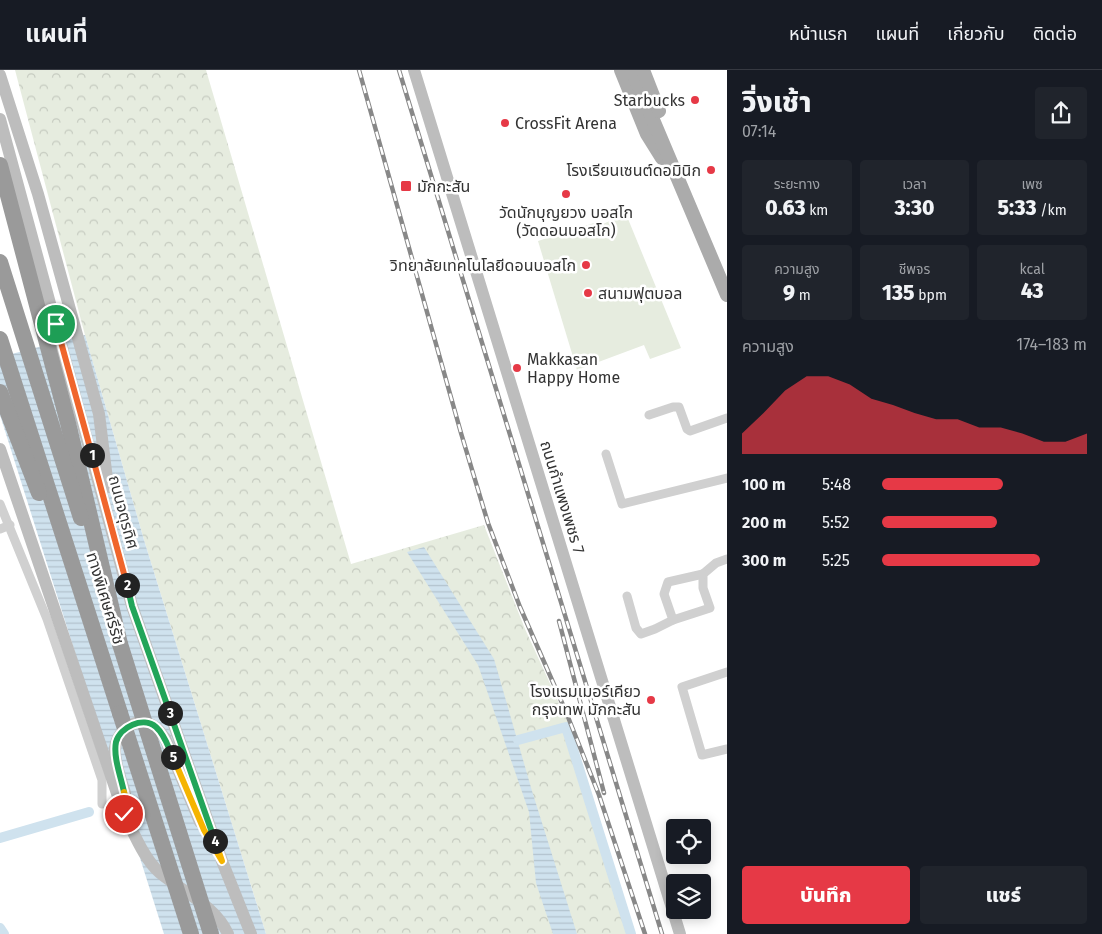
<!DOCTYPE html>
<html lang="th">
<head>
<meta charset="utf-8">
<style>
	:root { --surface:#171b24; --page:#20242c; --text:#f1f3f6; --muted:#9ea1a6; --line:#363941; --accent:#e63946 }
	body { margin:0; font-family:"Fira Sans","Noto Sans Thai",sans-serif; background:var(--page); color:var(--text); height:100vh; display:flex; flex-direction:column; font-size:19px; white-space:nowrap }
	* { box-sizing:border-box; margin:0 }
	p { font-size:16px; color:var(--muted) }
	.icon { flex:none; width:28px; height:28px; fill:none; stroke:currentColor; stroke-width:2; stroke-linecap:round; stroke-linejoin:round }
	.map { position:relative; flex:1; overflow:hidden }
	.panel { display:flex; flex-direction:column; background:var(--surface); width:375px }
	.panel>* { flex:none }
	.tools { position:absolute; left:666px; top:749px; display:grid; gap:10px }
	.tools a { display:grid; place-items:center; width:45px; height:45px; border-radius:5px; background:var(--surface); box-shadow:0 2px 12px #0003; font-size:25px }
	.pin { position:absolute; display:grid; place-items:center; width:42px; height:42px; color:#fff; margin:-21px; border:2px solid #fff; border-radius:50%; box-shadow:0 1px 5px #0007 }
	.km { position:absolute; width:25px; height:25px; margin:-12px; border-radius:50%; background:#222; color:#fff; font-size:14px; line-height:25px; text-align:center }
	.round { display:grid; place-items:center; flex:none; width:52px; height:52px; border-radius:5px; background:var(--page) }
	.summary { display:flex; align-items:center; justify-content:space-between; height:85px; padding:0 15px }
	h1 { font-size:28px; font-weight:800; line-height:38px }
	.figures { display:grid; grid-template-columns:repeat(3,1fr); gap:8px; height:85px; padding:5px 15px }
	.figures div { display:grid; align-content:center; border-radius:5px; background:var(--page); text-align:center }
	.figures b { font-size:21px; font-weight:800 }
	.figures small { font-size:14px; font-weight:400 }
	.figures p { font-size:14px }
	.chart { height:140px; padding:10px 15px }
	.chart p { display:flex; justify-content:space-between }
	.chart svg { width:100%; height:90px; margin-top:5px; fill:var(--accent); opacity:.7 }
	.primary-button { display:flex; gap:10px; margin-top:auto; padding:10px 15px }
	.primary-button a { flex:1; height:58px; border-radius:5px; background:var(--accent); color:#fff; font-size:20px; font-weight:800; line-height:58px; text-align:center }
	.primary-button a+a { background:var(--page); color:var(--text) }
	ul { padding:0 15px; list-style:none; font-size:16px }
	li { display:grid; grid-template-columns:80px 60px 1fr; align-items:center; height:38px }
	li i { height:12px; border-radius:6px; background:var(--accent) }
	header { display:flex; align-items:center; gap:30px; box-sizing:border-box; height:70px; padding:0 25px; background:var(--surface); border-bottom:1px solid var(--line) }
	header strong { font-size:24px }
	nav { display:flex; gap:28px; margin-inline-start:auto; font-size:18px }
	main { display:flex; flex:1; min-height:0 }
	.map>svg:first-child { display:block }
	.forest { fill:url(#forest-crowns) }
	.pitch { fill:#e6ecdf }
	.water { fill:url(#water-rules) }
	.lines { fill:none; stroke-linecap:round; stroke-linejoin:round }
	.canal { stroke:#cfe2ee; stroke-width:10 }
	.street { stroke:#d0d0d0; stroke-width:9 }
	.secondary { stroke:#bdbdbd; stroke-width:12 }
	.primary { stroke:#ababab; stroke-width:14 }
	.highway { stroke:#9a9a9a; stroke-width:16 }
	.rail-casing { stroke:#888; stroke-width:4.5 }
	.rail { stroke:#fff; stroke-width:2.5; stroke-dasharray:8; stroke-linecap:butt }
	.highway-bridge { stroke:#9a9a9a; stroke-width:16 }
	.split-1-casing { stroke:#fff; stroke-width:10 }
	.split-2-casing { stroke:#fff; stroke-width:10 }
	.split-3-casing { stroke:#fff; stroke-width:10 }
	.split-4-casing { stroke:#fff; stroke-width:10 }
	.split-5-casing { stroke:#fff; stroke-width:10 }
	.split-6-casing { stroke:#fff; stroke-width:10 }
	.split-7-casing { stroke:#fff; stroke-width:10 }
	.split-1 { stroke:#f0652b; stroke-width:6 }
	.split-2 { stroke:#f0652b; stroke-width:6 }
	.split-3 { stroke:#22a559; stroke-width:6 }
	.split-4 { stroke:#22a559; stroke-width:6 }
	.split-5 { stroke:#f5b400; stroke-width:6 }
	.split-6 { stroke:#22a559; stroke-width:6 }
	.split-7 { stroke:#f5b400; stroke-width:6 }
	.poi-dot { fill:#e63946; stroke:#fff; stroke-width:2 }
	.labels { text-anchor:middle; stroke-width:5; stroke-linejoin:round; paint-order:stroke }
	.poi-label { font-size:16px; fill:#333; stroke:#fff; text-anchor:end }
	.street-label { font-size:16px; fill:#333; stroke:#fff }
</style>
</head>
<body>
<header>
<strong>แผนที่</strong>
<nav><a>หน้าแรก</a><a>แผนที่</a><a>เกี่ยวกับ</a><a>ติดต่อ</a></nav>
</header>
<main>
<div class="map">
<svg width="727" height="864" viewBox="0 0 727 864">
	<defs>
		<pattern id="forest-crowns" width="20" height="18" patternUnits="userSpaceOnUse" patternTransform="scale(1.25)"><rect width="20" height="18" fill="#e6ecdf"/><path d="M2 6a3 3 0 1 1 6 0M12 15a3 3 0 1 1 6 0" fill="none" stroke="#c6cbc0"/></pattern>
		<pattern id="water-rules" width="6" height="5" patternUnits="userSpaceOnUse" patternTransform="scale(1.25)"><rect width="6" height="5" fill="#cfe2ee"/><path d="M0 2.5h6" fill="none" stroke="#b2c2cd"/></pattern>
	</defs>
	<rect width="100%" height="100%" fill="#fff"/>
	<path class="forest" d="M15,0H206L351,494L484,455L525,559L570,657L635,864H266L144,470L85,265Z"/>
	<path class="pitch" d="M626,144L681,278L650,289L644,275L577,300L538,171L594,153L596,157Z"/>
	<g class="water">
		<path d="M85,265L144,470L266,864H164L0,345V287Z"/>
		<path d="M424,477L494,589L532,721L577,864H553L536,813L529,742L478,595L407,482Z"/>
	</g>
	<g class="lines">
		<g class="canal">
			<path d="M518,670L566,657L631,864"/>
			<path d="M0,768L89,742"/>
			<path d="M0,858L4,864"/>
		</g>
		<g class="street">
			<path d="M649,345L673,337H679L687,359L690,361L727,348"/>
			<path d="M606,384L622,434L727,408"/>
			<path d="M0,434L47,549L102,710V734"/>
			<path d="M0,459L10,455"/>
			<path d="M627,526L636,558L641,564L655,559L673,550L710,538L703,518V504L716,493L727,489"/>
			<path d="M673,550L664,524L668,512L703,504"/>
			<path d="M727,602L682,617L702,685L727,679"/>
		</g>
		<g class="secondary">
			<path d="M414,0L680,864"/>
			<path d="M0,5L38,124L99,344L108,417"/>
			<path d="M0,49L132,536L222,791L251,864"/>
			<path d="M0,379L124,744C134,763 144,789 160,803C184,823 215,835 228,864"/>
			<path d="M125,723C121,710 114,692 115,678C117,660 138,644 155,657C159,659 162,665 165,668L200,752"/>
		</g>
		<g class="primary">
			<path d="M621,0L647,64L662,88"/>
			<path d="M632,0L727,225"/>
			<path d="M643,0L659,41"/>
		</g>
		<g class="highway">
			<path d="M0,95L68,353L120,574"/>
			<path d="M0,192L81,448"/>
			<path d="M0,269L120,643"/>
			<path d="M0,322L39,423"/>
		</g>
		<g class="rail-casing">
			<g id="rail">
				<path d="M359,0L461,363L488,453L520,537L566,642L599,725L645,864"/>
				<path d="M399,0L662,864"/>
				<path d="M559,551L604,723"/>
			</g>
		</g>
		<use href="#rail" class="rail"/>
		<g class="highway-bridge">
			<path d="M120,574L211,864"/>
			<path d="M120,643L191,864"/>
		</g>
	</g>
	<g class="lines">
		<g class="split-1-casing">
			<path id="split-1" d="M56,254L92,385"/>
		</g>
		<g class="split-2-casing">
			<path id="split-2" d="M92,385L127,515"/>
		</g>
		<g class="split-3-casing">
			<path id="split-3" d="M127,515L132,536L170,643"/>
		</g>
		<g class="split-4-casing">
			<path id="split-4" d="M170,643L215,771"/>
		</g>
		<g class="split-5-casing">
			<path id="split-5" d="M173,687L204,760L222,791L215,771"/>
		</g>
		<g class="split-6-casing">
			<path id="split-6" d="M124,722C121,707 113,687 116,672C120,657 143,646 156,657C165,665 168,677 173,687"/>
		</g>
		<g class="split-7-casing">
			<path id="split-7" d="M124,744L130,756L128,735L124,722"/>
		</g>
		<use href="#split-1" class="split-1"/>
		<use href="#split-2" class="split-2"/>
		<use href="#split-3" class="split-3"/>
		<use href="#split-4" class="split-4"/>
		<use href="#split-5" class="split-5"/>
		<use href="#split-6" class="split-6"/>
		<use href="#split-7" class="split-7"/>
	</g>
	<g class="poi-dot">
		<circle cx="695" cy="30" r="5"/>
		<circle cx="505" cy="53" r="5"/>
		<circle cx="711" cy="100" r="5"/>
		<rect x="400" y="110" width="12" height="12" rx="2.5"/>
		<circle cx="566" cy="124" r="5"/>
		<circle cx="586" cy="195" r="5"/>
		<circle cx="588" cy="223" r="5"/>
		<circle cx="517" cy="298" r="5"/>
		<circle cx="651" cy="630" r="5"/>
	</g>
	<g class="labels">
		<g class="poi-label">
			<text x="685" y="36">Starbucks</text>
			<text x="515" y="59" text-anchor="start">CrossFit Arena</text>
			<text x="701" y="106">โรงเรียนเซนต์ดอมินิก</text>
			<text x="417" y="122" text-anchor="start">มักกะสัน</text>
			<text x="566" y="148" text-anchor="middle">วัดนักบุญยวง บอสโก<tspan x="566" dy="18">(วัดดอนบอสโก)</tspan></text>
			<text x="576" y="201">วิทยาลัยเทคโนโลยีดอนบอสโก</text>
			<text x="598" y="229" text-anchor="start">สนามฟุตบอล</text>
			<text x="527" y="295" text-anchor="start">Makkasan<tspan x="527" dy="18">Happy Home</tspan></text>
			<text x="641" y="627">โรงแรมเมอร์เคียว<tspan x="641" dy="18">กรุงเทพ มักกะสัน</tspan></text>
		</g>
		<g class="street-label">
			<text transform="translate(563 427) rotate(73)" y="6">ถนนกำแพงเพชร 7</text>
			<text transform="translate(124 442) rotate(75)" y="6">ถนนจตุรทิศ</text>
			<text transform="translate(106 528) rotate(73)" y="6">ทางพิเศษศรีรัช</text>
		</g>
	</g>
</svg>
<div class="tools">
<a><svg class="icon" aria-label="locate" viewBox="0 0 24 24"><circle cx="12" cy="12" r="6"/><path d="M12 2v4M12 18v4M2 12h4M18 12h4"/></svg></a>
<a><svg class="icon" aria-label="layers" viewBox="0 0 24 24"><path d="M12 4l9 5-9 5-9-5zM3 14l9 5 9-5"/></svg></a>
</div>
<div class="pin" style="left:56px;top:254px;background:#1e9e55"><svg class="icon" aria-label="arrive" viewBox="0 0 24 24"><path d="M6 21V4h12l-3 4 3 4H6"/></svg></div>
<div class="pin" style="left:124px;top:744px;background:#d93025"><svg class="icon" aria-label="check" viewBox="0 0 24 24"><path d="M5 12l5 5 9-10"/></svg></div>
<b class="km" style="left:92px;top:385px">1</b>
<b class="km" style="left:127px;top:515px">2</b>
<b class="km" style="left:170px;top:643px">3</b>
<b class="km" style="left:215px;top:771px">4</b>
<b class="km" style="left:173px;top:687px">5</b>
</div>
<section class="panel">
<div class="summary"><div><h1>วิ่งเช้า</h1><p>07:14</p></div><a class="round"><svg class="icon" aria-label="share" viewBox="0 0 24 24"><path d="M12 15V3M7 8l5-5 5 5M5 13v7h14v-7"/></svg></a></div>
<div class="figures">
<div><p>ระยะทาง</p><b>0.63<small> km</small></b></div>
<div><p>เวลา</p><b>3:30</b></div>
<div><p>เพซ</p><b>5:33<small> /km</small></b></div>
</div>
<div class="figures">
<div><p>ความสูง</p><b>9<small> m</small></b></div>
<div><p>ชีพจร</p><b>135<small> bpm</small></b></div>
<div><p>kcal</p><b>43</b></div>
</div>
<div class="chart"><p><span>ความสูง</span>174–183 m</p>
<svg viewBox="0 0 160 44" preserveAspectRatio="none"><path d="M0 44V34L10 24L20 13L30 6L40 6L50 10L60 17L70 20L80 24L90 27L100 27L110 31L120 31L130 34L140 38L150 38L160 34V44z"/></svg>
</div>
<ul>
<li><b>100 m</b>5:48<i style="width:59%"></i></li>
<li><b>200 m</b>5:52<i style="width:56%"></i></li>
<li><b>300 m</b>5:25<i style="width:77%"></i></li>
</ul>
<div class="primary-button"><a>บันทึก</a><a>แชร์</a></div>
</section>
</main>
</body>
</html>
